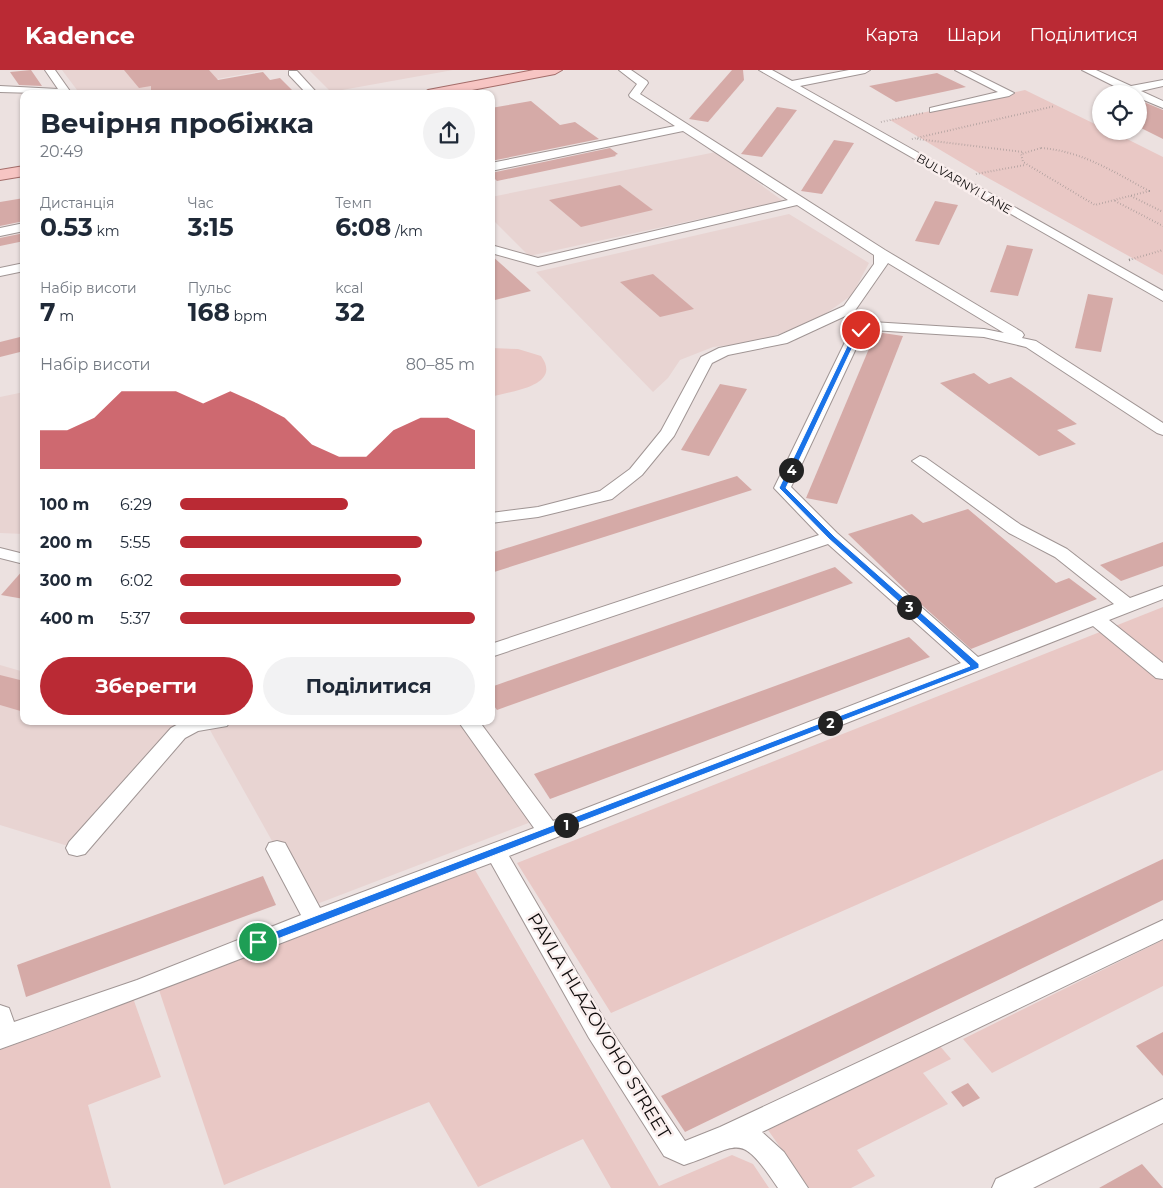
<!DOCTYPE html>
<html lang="uk">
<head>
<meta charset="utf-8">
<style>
	:root { --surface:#fff; --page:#f2f2f3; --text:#1f2937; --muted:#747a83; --accent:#ba2a34 }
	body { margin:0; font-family:Montserrat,sans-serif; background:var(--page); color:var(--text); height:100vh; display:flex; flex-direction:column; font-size:19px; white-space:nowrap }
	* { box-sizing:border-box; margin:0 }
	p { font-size:16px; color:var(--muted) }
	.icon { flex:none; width:28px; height:28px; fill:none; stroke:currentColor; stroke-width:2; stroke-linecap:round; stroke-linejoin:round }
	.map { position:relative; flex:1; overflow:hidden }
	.drawer { position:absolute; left:20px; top:20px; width:475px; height:635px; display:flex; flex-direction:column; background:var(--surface); border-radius:10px; box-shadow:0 1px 4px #0004 }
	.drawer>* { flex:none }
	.tools { position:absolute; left:1092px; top:15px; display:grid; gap:10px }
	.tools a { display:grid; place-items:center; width:55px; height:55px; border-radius:50%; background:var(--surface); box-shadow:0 1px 4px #0004; font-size:25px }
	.pin { position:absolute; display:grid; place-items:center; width:42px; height:42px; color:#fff; margin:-21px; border:2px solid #fff; border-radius:50%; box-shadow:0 1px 5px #0007 }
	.km { position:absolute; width:25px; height:25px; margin:-12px; border-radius:50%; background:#222; color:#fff; font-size:14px; line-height:25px; text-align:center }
	.round { display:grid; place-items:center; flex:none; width:52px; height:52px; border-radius:26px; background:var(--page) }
	.head { display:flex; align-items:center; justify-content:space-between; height:85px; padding:0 20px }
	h1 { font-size:28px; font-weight:700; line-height:38px }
	.stats { display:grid; grid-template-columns:repeat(3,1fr); gap:8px; height:85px; padding:5px 20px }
	.stats div { display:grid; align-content:center }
	.stats b { font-size:25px; font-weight:700 }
	.stats small { font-size:14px; font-weight:400 }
	.stats p { font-size:14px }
	.chart { height:140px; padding:10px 20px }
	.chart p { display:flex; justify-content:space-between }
	.chart svg { width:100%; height:90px; margin-top:5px; fill:var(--accent); opacity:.7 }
	.button { display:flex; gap:10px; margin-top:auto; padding:10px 20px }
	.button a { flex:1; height:58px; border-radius:30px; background:var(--accent); color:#fff; font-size:20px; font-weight:700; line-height:58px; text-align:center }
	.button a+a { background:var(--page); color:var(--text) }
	ul { padding:0 20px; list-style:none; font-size:16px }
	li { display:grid; grid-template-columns:80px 60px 1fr; align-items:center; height:38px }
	li i { height:12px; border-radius:6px; background:var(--accent) }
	header { display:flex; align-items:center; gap:30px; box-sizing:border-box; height:70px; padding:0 25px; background:var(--accent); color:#fff }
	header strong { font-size:24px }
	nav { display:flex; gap:28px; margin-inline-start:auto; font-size:18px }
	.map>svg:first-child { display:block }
	.built { fill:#e8d4d2 }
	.green { fill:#e9c8c5 }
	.building { fill:#d5aaa7 }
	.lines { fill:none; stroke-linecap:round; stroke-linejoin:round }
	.minor-casing { stroke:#a09594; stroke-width:2 }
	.major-casing { stroke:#a36c69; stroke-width:2 }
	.path-far1 { stroke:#948c8b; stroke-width:2; stroke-dasharray:0.5 2.5; stroke-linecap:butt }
	.path { stroke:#948c8b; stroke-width:2.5; stroke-dasharray:1 3; stroke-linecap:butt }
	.minor { fill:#fff; fill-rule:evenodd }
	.major { fill:#f7c5c3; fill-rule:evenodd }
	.route { fill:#1a73e8; stroke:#fff }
	.labels { text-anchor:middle; stroke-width:5; stroke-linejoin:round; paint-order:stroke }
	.far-street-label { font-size:12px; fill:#100d0d; stroke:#f9eeed }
	.near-street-label { font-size:18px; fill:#100d0d; stroke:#f9eeed }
</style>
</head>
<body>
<header>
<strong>Kadence</strong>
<nav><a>Карта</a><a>Шари</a><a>Поділитися</a></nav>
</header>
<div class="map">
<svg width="1163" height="1118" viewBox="0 0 1163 1118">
	<rect width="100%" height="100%" fill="#ece1e0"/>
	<g class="built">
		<path d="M62,0H266L137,24H80Z"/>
		<path d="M309,0H453L331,22Z"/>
		<path d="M716,82L783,131L529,186L491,148V127Z"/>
		<path d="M789,144L869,193L852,225L814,252L755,272L713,277L680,290L668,308L653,322L536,202Z"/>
		<path d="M24,322V464L0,463V327Z"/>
		<path d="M0,595L24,602V651H180L68,776L0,755Z"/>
		<path d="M220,651H468L539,749L309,837L206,653Z"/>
	</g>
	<g class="green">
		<path d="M1025,20L1101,57V61H1111L1163,87V205L979,103L890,50Z"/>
		<path d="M491,278L518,279L541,286C563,316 511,321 491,327Z"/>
		<path d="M1163,537V700L611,943L517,793Z"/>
		<path d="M475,800L659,1116L732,1085L753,1094L769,1118H611L583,1069L478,1117L429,1032L224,1115L159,920Z"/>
		<path d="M1163,870V916L992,1003L963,969Z"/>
		<path d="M133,928L161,1007L88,1035L111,1118H0V980Z"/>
		<path d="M939,975L951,989L923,1003L948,1034L857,1080L875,1106L851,1118H809L768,1060Z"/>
	</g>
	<g class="building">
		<path d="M31,0L42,16L19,15L10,2Z"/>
		<path d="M124,0H209L218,10L263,2L270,10L280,8L296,24H151V16L139,18Z"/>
		<path d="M732,0H743L744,10L708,52L689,49Z"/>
		<path d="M937,3L966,17L896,32L869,16Z"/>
		<path d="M1139,30L1163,40V69L1139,57Z"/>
		<path d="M531,31L560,55L575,52L599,69L491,91V38Z"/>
		<path d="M777,37L797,40L762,87L741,84Z"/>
		<path d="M834,70L854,73L822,124L801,121Z"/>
		<path d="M610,78L618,84L615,85L616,86L497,111L491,105V103Z"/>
		<path d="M620,115L653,140L581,157L549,130Z"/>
		<path d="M24,128V151L0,156V132Z"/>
		<path d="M935,131L958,135L939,175L915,171Z"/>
		<path d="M24,163V171L0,176V168Z"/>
		<path d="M1007,175L1033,179L1018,226L990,222Z"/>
		<path d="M491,185L531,221L491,231Z"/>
		<path d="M653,204L694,239L660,247L620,212Z"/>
		<path d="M1088,224L1113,228L1101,282L1075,278Z"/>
		<path d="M876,262L903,266L837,434L806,428Z"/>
		<path d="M24,266V281L0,287V272Z"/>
		<path d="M974,303L989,314L1011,307L1031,321L1077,354L1057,360L1076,374L1039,386L940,313Z"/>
		<path d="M720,314L747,319L709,386L681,380Z"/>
		<path d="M737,406L752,420L491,503V483Z"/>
		<path d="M968,439L1056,513L1069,508L1097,529L971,579L914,528L848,464L912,444L923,453Z"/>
		<path d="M1163,472V496L1121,511L1100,495Z"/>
		<path d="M835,497L853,513L497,640L491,632V617Z"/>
		<path d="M24,499V529L1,525Z"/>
		<path d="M909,567L930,587L550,729L534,704Z"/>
		<path d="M0,605L24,611V642L0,635Z"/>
		<path d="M1163,789V830L685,1062L661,1026Z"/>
		<path d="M263,806L276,835L26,927L17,895Z"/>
		<path d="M1163,962V1006L1136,976Z"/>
		<path d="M968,1013L980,1028L963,1037L951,1022Z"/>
		<path d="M1142,1094L1163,1118H1099Z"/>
	</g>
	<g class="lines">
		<g class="minor-casing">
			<g id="minor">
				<path d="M45,0H55L72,24L0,22V16L58,19Z"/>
				<path d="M619,0H631L647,11L648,13L640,24L885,180L1022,262L1024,265L1022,268L1036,271L1163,353V365L1157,363L1026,277L984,267L872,260L866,262L860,270L791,417L837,463L978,587L1114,534L1055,487L1009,463L912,391L920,386L926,388L1021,455L1067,479L1130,528L1163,516V529L1109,550L1163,593V609L1156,608L1093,556L509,786L607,954L685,1071L720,1057L1163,850V869L762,1062L784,1082L808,1118H778C738,1059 741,1077 684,1095L664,1086L589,968L491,793C327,854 165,920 0,979V935L9,938L14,952L137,910L301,845L266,779L269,773L277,771L285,773L320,838L534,758L458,651H479L553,751L961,593L828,474L491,587V574L819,465L774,418L846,270L856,256L872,252L984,259L1004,263L888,193L854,242L787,273L728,285L712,293L674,366L642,405L612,429L538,447L491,453V443L538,437L600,421L630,399L661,361L701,287L719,278L778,266L844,236L874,194V185L797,135L538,196L491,183V175L538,188L788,130L683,61L491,101V93L675,56L630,27L629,25L637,14Z"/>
				<path d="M759,0H772L792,11L849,0H870L865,3L800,16L1163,221V231Z"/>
				<path d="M955,0H968L1014,23L1009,26L930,42V38L998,22Z"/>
				<path d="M1082,0H1096L1131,16L1163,10V16L1141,21L1163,31V38L1139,28V24H1130Z"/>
				<path d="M289,1H297L318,24H307L289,5Z"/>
				<path d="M24,153V161L0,166V158Z"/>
				<path d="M24,193V201L0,206V198Z"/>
				<path d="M0,478L24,484V494L0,488Z"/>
				<path d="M184,651H230L227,656L198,661L185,668L85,784L77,786L69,784L66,778L69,772L171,658Z"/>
				<path d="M1163,1029V1053L1033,1118H992L996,1109Z"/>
			</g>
		</g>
		<g class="major-casing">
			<g id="major">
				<path d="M534,0H562L555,4L451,24H421L428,20Z"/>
				<path d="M24,96V106L0,110V100Z"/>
			</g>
		</g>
		<g class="path-far1">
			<path d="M881,52L923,43"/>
			<path d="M912,69L1055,36"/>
			<path d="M917,69L1023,82"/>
			<path d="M1041,78C1082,81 1114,102 1149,121L1095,135L1023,92L1021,84Z"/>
			<path d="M976,104L1025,95"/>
			<path d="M1131,126L1163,142"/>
			<path d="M1115,131L1163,156"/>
			<path d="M1129,190L1163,180"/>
		</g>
		<path class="path" d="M1129,190L1133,189"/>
		<use href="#minor" class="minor"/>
		<use href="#major" class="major"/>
	</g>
	<path class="route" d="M859,258L864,260L856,270L786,418L834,466L979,594V598L262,875H255V869L970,596L829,469L779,418L850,270Z"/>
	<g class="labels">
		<g class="far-street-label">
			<text transform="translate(964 114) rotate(30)" y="4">BULVARNYI LANE</text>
		</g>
		<g class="near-street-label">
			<text transform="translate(599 956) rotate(59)" y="6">PAVLA HLAZOVOHO STREET</text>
		</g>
	</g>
</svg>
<div class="tools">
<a><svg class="icon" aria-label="locate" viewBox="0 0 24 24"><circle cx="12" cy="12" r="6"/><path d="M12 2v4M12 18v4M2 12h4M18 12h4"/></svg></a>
</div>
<div class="pin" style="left:258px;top:872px;background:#1e9e55"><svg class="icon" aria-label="arrive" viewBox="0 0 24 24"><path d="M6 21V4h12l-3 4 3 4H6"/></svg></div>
<div class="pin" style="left:861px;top:260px;background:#d93025"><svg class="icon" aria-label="check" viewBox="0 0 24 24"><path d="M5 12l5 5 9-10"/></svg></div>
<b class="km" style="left:566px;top:755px">1</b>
<b class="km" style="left:830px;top:653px">2</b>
<b class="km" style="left:909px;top:537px">3</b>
<b class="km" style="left:791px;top:400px">4</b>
<section class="drawer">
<div class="head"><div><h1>Вечірня пробіжка</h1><p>20:49</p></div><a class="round"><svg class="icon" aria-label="share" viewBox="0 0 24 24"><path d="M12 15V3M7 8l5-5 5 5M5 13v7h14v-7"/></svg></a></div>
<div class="stats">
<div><p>Дистанція</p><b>0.53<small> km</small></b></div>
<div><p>Час</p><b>3:15</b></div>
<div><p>Темп</p><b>6:08<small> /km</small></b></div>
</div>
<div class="stats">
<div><p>Набір висоти</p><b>7<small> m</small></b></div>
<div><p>Пульс</p><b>168<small> bpm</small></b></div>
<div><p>kcal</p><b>32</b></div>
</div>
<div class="chart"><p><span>Набір висоти</span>80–85 m</p>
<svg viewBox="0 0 160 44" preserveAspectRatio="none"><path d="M0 44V25L10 25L20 19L30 6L40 6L50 6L60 12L70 6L80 12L90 19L100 32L110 38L120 38L130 25L140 19L150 19L160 25V44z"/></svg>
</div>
<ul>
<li><b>100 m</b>6:29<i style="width:57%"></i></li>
<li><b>200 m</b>5:55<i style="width:82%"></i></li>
<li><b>300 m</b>6:02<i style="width:75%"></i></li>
<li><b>400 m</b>5:37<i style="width:100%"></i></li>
</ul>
<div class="button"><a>Зберегти</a><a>Поділитися</a></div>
</section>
</div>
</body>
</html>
